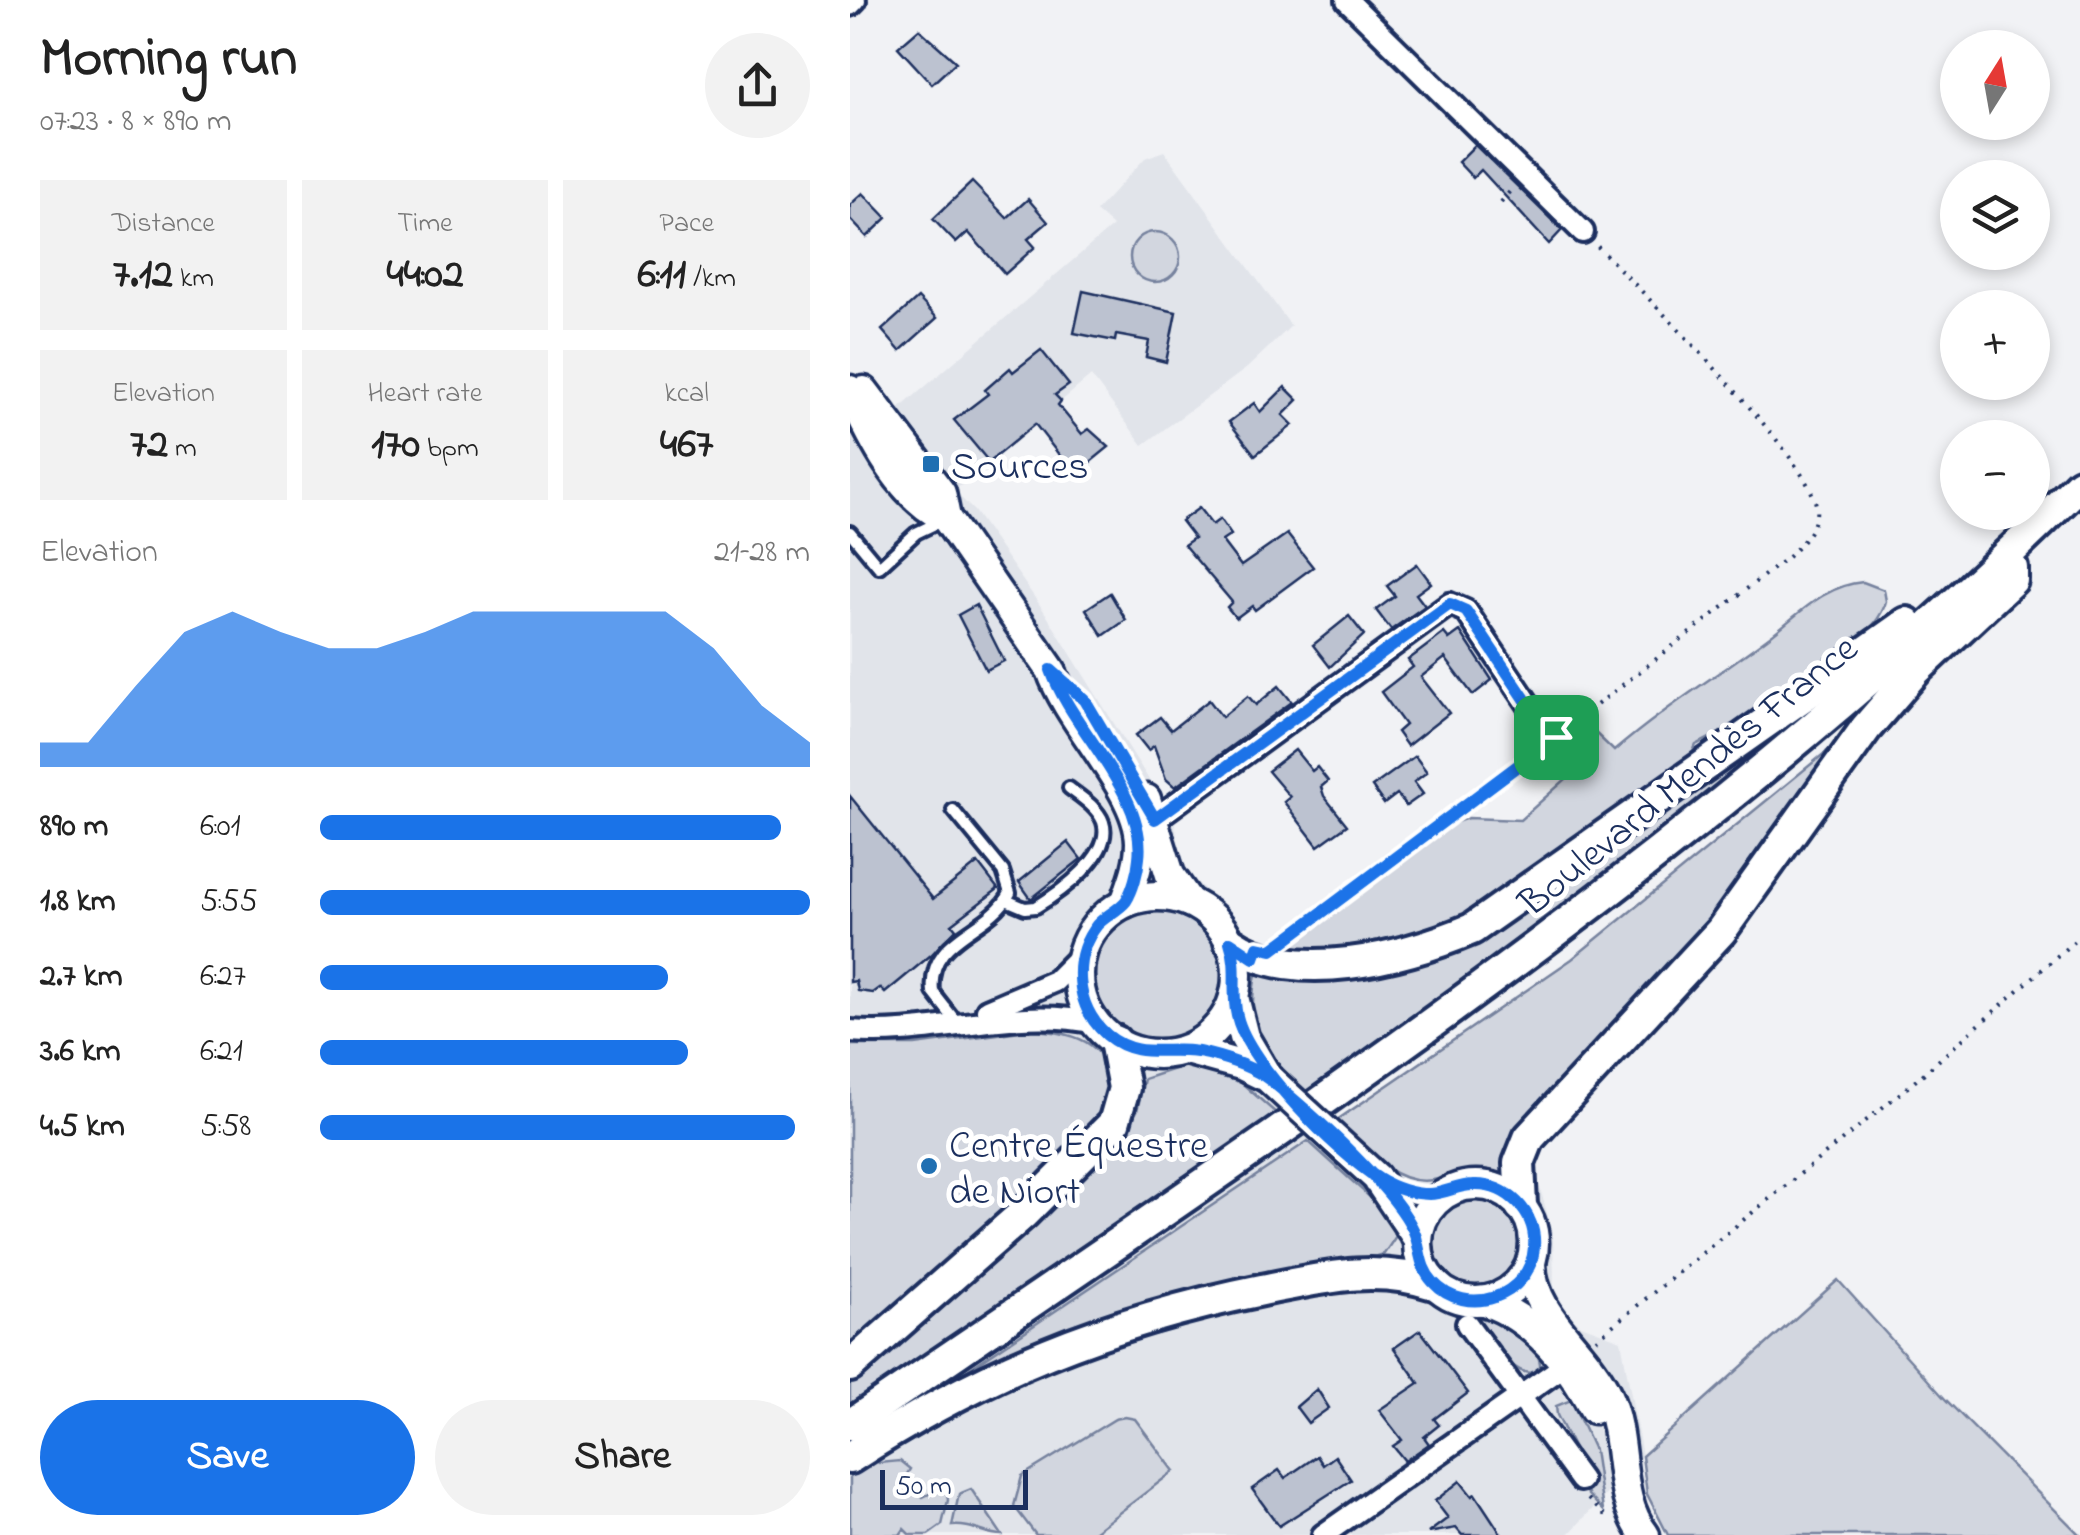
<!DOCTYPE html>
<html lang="en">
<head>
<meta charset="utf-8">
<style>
	:root { --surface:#fff; --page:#f2f2f2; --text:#222; --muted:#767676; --accent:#1a73e8 }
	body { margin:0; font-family:"Indie Flower",sans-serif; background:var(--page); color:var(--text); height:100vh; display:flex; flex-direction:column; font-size:38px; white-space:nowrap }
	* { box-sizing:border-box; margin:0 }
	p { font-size:32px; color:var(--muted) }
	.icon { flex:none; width:55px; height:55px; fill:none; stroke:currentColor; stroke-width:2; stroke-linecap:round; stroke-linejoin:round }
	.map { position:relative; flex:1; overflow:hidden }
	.side { display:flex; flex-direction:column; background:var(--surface); width:850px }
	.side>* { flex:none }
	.needle { width:65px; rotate:11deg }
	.controls { position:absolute; left:1090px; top:30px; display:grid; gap:20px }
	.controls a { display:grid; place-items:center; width:110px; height:110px; border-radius:50%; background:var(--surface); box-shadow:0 5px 15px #0003; font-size:50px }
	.scale { position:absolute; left:30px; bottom:25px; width:148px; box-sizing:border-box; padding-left:10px; border:5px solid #1b2f5e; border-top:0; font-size:28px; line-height:35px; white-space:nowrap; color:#1b2f5e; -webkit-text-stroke:8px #fff; paint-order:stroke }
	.pin { position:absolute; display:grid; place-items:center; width:85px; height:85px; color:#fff; margin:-42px; border-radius:20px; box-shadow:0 5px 15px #0006 }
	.round { display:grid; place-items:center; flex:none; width:105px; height:105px; border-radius:52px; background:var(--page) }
	.head { display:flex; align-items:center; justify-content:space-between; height:170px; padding:0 40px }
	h1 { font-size:55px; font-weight:800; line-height:75px }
	.figures { display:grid; grid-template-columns:repeat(3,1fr); gap:15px; height:170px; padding:10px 40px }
	.figures div { display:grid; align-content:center; border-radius:0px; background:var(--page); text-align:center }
	.figures b { font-size:42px; font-weight:800 }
	.figures small { font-size:28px; font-weight:400 }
	.figures p { font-size:28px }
	.chart { height:280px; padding:20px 40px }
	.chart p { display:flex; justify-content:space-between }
	.chart svg { width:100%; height:180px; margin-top:10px; fill:var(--accent); opacity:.7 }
	.primary-button { display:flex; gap:20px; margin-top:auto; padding:20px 40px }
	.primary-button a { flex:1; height:115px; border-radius:60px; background:var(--accent); color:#fff; font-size:40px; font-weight:800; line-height:115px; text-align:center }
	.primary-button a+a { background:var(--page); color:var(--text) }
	ul { padding:0 40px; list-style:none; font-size:32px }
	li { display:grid; grid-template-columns:160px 120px 1fr; align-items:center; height:75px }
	li i { height:25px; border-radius:12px; background:var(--accent) }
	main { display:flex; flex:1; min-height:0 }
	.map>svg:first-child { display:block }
	.built { fill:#e1e4ea }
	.green { fill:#d2d6df; stroke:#76829e; stroke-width:2.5 }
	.building { fill:#bcc2d0; stroke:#1b2f5e; stroke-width:2.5 }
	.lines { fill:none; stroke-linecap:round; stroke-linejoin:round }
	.service-casing { stroke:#1b2f5e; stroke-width:18 }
	.minor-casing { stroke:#1b2f5e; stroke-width:28 }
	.secondary-casing { stroke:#1b2f5e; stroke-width:35 }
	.primary-casing { stroke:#1b2f5e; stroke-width:38 }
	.path { stroke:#1b2f5e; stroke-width:4; stroke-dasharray:2.5 8; stroke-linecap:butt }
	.service { stroke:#fff; stroke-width:10 }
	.minor { stroke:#fff; stroke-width:20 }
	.secondary { stroke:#fff; stroke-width:28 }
	.primary { stroke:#fff; stroke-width:30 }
	.secondary-bridge-casing { stroke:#1b2f5e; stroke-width:35; stroke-linecap:butt }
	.secondary-bridge { stroke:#fff; stroke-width:28 }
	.route-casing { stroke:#fff; stroke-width:20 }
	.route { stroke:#1a73e8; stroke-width:12 }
	.poi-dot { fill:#1f6fb2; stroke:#fff; stroke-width:4 }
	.labels { text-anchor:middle; stroke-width:10; stroke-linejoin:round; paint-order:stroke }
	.poi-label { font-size:40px; fill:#1b2f5e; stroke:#fff; text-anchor:start }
	.street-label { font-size:40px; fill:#1b2f5e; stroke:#fff }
</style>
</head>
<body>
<main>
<section class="side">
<div class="head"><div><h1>Morning run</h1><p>07:23 · 8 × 890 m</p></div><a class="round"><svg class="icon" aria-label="share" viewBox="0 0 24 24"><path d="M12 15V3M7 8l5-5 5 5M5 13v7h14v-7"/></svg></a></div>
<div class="figures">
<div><p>Distance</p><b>7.12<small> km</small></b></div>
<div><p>Time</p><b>44:02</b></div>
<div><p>Pace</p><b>6:11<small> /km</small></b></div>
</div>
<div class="figures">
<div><p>Elevation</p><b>72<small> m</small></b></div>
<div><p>Heart rate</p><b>170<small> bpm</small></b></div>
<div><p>kcal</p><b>467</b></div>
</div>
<div class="chart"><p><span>Elevation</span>21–28 m</p>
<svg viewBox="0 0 160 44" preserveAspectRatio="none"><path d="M0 44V38L10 38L20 24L30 11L40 6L50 11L60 15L70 15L80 11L90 6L100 6L110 6L120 6L130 6L140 15L150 29L160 38V44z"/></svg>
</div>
<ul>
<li><b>890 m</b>6:01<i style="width:94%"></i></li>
<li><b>1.8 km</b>5:55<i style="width:100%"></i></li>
<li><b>2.7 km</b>6:27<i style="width:71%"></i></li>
<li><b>3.6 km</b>6:21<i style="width:75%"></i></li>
<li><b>4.5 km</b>5:58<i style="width:97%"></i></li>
</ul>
<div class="primary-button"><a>Save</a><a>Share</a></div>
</section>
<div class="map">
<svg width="1230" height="1535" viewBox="0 0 1230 1535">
	<rect width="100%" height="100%" fill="#f1f2f5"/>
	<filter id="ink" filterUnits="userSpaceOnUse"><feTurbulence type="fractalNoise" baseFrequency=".01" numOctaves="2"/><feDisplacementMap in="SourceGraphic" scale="20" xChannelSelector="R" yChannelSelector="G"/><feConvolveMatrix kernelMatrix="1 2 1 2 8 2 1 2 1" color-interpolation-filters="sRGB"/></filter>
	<g filter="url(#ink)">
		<path class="built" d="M314,151L441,326L397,368L293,445L241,376L104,491L124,511L194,611L296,775L325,824L334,870L386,919L407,969L401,1015L429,1066L532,1165L579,1181L625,1170L688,1181L703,1235L704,1289L718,1314L731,1325L771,1340L792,1456L718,1535H0V394L28,427L263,226L246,211L295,158Z"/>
		<g class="green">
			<circle cx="305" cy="257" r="25"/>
			<path d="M1013,582L1034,590L1036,601C1024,651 892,722 846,745L841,756L629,911L572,936L473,951H443L433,946L597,825L618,818L670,820L726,770L731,758L717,736L735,723L764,751C814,708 868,675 920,636C949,614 975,585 1013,582Z"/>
			<path d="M995,683L662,949L457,1093C413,1051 394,1031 407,969L550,962Z"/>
			<path d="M1003,730L864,922L668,1129L658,1146L653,1173C627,1170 608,1175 583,1180C542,1187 513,1146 487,1120L722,959Z"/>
			<circle cx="310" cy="974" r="67"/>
			<path d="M178,1030C227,1031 271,1045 256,1105L156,1209L0,1350V1045H65Z"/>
			<path d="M339,1064L378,1071L427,1114L0,1407V1377L273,1132L287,1111L294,1079Z"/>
			<path d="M458,1141L534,1210L546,1236L534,1254L70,1402Z"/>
			<circle cx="625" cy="1245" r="46"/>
			<path d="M988,1280L1096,1400L1230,1535H818L797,1494L792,1456Z"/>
			<path d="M625,1317C649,1320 693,1341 690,1370C664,1385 640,1336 625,1317Z"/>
			<path d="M721,1400L744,1450L753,1510L738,1495L734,1469L707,1415L706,1406Z"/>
			<path d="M275,1417L285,1419L324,1471L240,1535H186L164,1506L172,1476L265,1419Z"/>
			<path d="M24,1459L29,1463L50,1461L60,1469L52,1483L62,1484L73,1497L95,1486L98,1500L92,1525L78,1535H60L54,1529L50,1535H0V1475Z"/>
			<path d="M121,1489L152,1535C134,1535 122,1524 102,1526L109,1494Z"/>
		</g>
		<g class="building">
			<path d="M69,29L106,62L82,84L48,47Z"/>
			<path d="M625,145L712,230L699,244L631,170L623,178L608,162Z"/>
			<path d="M122,182L157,218L178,199L198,222L178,239L185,247L155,274L118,232L106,243L83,219Z"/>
			<path d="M13,193L37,218L17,237L0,219V205Z"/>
			<path d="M233,291L326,312L316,362L296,357L299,341L266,335L265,341L224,333Z"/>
			<path d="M68,298L87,318L50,351L32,330Z"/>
			<path d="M191,350L219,385L205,395L211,401L208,405L232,434L239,429L259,447L232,469L225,459L217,465L185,424L139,462L104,420L138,394L135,390L160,368L163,372Z"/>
			<path d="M435,387L448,400L433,415L443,425L405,455L379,422L404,403L410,412Z"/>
			<path d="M349,508L362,525L370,519L381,535L372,541L391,566L437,534L463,567L405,610L402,606L386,618L377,607L382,602L334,545L344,538L331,521Z"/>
			<path d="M567,564L581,583L566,594L575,606L541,630L526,610L545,596L537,586Z"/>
			<path d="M260,593L276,620L253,636L236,609Z"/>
			<path d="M126,605L154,661L136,670L108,615Z"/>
			<path d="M499,616L514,635L480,667L463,645Z"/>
			<path d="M610,631L642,680L623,695L595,658L571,677L599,713L557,746L547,732L555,725L531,692L563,667L558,660L594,633L599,639Z"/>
			<path d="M429,686L442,702L325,787L316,779L304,746L298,750L286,735L310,717L321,730L359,700L372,717L398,696L406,705Z"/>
			<path d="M445,750L462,771L467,767L478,781L471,787L474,796L497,825L468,846L434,802L440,797L418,771Z"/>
			<path d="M565,756L577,772L564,782L573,794L556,806L547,794L534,804L522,787Z"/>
			<path d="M0,796L83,899L128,863L148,889L102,924L106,929L81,955L35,993L30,988L23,993L8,991L6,981L0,982Z"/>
			<path d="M218,842L231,859L181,899L169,882Z"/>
			<path d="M570,1330L618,1393L584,1419L589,1425L574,1437L579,1444L555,1461L543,1446L552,1440L529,1410L569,1383L544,1348Z"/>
			<path d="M467,1389L479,1408L458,1423L446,1407Z"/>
			<path d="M467,1456L473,1465L485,1456L501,1480L429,1526L402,1489L429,1470L435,1478Z"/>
			<path d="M610,1481L622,1496L625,1494L652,1535H612L606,1528L578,1533L598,1518L585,1501Z"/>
		</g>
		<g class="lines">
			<g class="service-casing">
				<g id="service">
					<path d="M0,532L29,567L66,533L91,521"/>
					<path d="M103,810L153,871L160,893C139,933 77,936 83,992L108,1024"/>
					<path d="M156,900L175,908L186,907C209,893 264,855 253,822C248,808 231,797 219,788"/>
				</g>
			</g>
			<g class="minor-casing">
				<g id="minor">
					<path d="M497,0L733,232"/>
					<path d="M0,5L5,0"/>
					<path d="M305,819L600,604L616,611L689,720L706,737"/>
					<path d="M137,1010L205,981L232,954"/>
					<path d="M0,1031C84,1038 163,1005 246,1023"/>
					<path d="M617,1324L731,1480"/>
					<path d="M473,1535L715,1365"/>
				</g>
			</g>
			<g class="secondary-casing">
				<g id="secondary">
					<path d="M0,390C20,435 50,498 96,518L201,670C218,722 289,790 290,842C290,864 282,883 275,903"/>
					<path d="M14,391L91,493L96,518"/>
					<path d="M296,799L320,875L339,902"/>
					<circle cx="308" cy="975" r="79"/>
					<path d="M384,997L394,1037L418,1078"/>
					<path d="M336,1050L391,1065L418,1078"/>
					<path d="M526,1177L567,1238"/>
					<circle cx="626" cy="1243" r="58"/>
					<path d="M681,1264C682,1317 736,1349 757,1395C778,1440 764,1495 795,1535"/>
					<path d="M634,1301C684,1318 720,1364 744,1409"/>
				</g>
			</g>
			<g class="primary-casing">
				<g id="primary">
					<path d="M380,942C444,987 555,957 622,929L1057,623"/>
					<path d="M671,1206L669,1163L679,1138L871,931L1016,728L1066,670L1162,580V568"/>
					<path d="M0,1366L174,1213L264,1123L274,1088L265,1041"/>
					<path d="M0,1425C426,1135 863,849 1230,484"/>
					<path d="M0,1458C132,1372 258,1321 412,1290C472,1278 524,1264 584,1284"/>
				</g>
			</g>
			<g class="path">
				<path d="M651,202L661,190"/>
				<path d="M722,724L938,557C952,543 969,527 966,505C957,455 790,290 747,246"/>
				<path d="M438,937L691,749"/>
				<path d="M746,1339L1064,1082L1230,936"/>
				<path d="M738,1499L760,1520"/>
			</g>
			<use href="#service" class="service"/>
			<use href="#minor" class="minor"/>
			<use href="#secondary" class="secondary"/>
			<use href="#primary" class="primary"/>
			<g class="secondary-bridge-casing">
				<path id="secondary-bridge" d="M418,1078L526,1177"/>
			</g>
			<use href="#secondary-bridge" class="secondary-bridge"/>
		</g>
	</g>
	<g class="lines" filter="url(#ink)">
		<g class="route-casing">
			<path id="route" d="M706,737L689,720L616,611L600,604L305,819L235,700L201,670C221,728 297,794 289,858C288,871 283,890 276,901C269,910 255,916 247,925C221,958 225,1007 257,1035C289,1062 322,1044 358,1054C378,1059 403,1067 420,1080C455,1107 559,1200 567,1241C571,1256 571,1269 583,1282C616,1319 681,1297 684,1247C687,1213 657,1183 623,1185C607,1185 595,1194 579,1194C563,1194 543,1188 529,1179C487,1153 398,1064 387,1016C381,991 389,968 380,942L404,958L408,947L422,950L706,737"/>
		</g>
		<use href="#route" class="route"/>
	</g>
	<g class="poi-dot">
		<rect x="71" y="454" width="20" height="20" rx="5"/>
		<circle cx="79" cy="1166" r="10"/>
	</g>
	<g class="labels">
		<g class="poi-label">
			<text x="101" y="478">Sources</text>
			<text x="99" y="1157">Centre Équestre<tspan x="99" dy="46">de Niort</tspan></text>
		</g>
		<g class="street-label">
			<text transform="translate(837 774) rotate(-39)" y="14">Boulevard Mendès France</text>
		</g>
	</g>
</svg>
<div class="controls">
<a><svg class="needle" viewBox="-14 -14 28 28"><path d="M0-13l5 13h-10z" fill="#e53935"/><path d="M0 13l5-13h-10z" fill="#767676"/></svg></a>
<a><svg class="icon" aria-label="layers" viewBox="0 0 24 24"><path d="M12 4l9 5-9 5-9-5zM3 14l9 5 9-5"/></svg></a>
<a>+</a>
<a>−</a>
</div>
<div class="scale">50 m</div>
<div class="pin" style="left:706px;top:737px;background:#1e9e55"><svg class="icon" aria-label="arrive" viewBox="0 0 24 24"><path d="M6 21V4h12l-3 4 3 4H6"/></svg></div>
</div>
</main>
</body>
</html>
